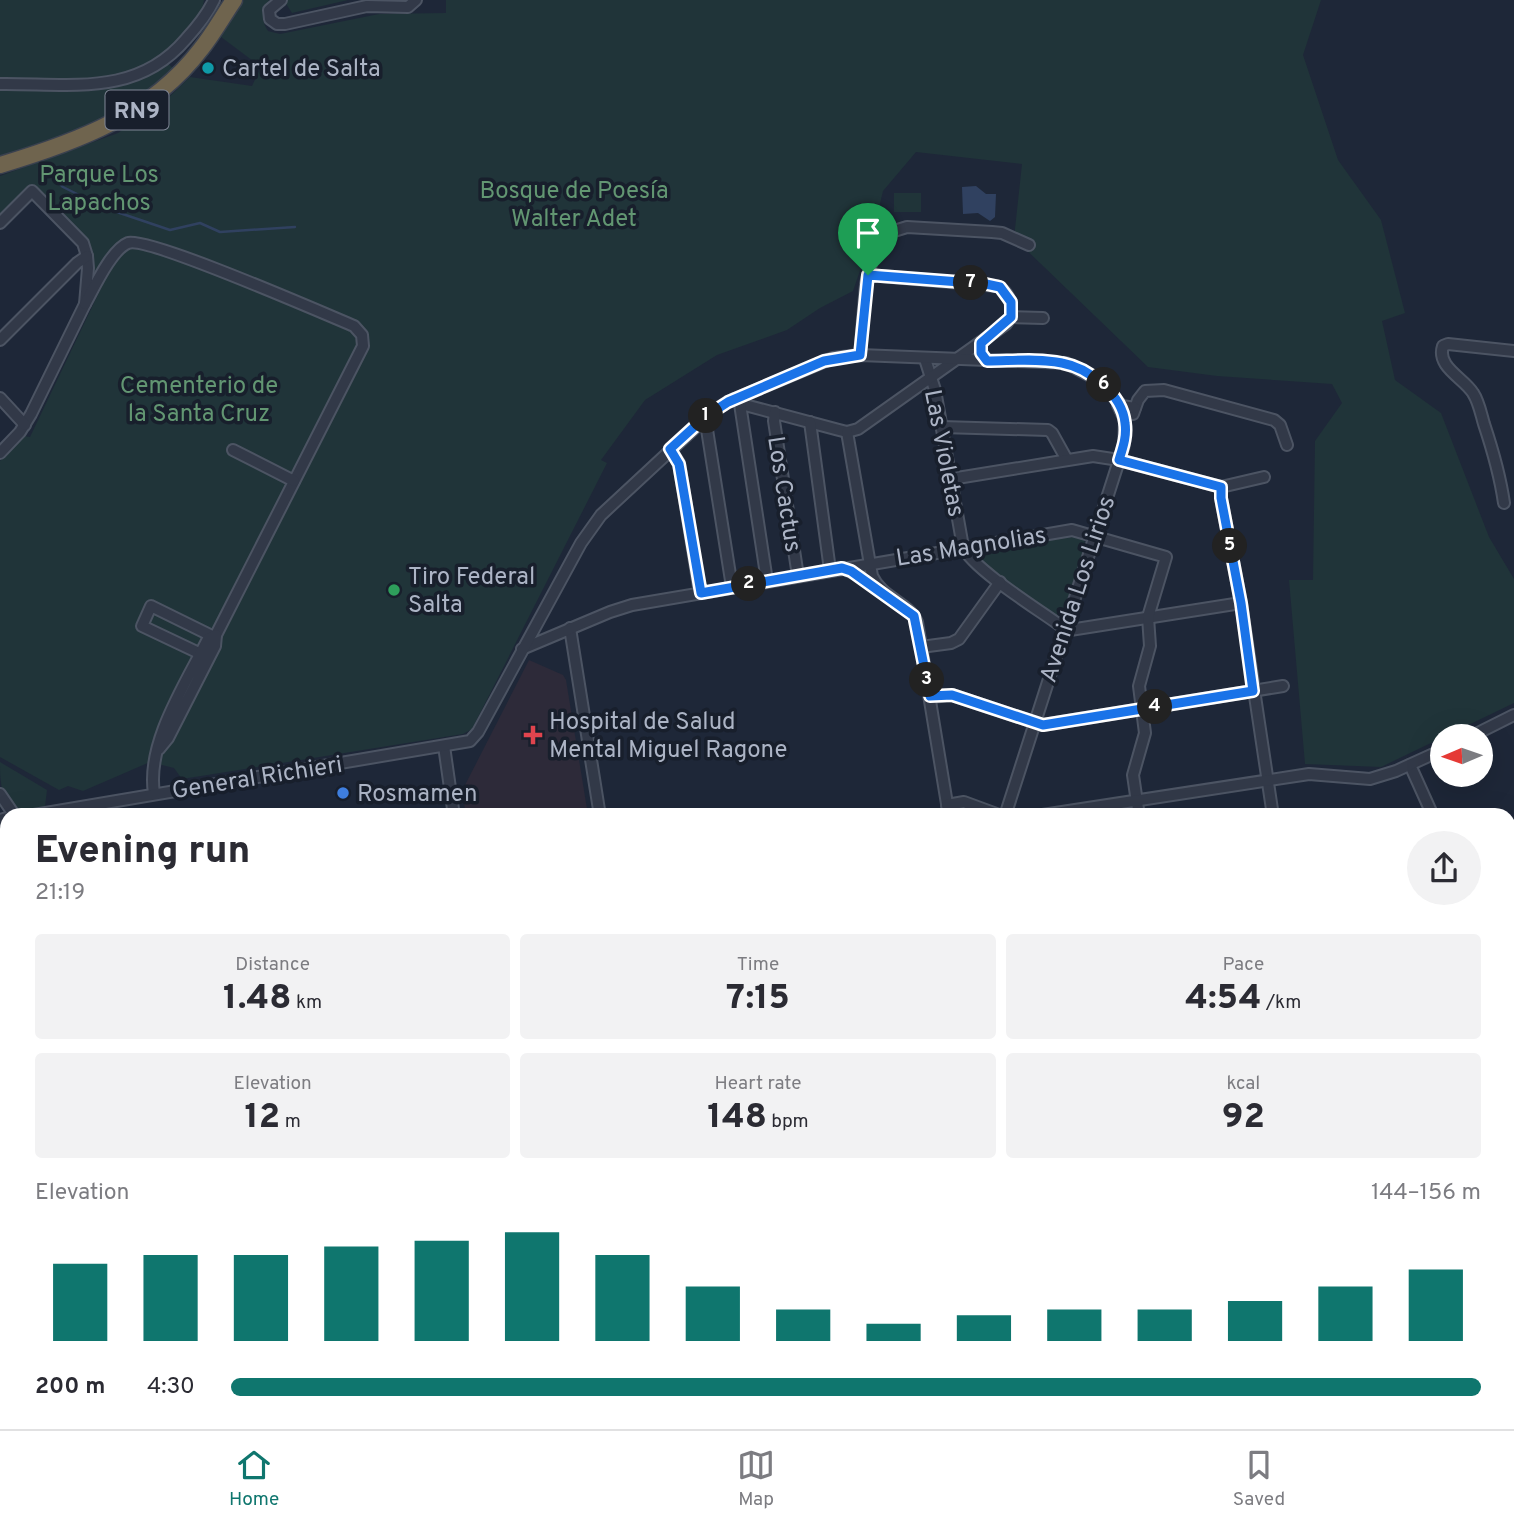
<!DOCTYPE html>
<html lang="en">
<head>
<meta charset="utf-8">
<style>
	:root { --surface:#fff; --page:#f2f2f3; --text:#2b2b33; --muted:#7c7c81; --line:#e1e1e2; --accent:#0f766e }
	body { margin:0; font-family:Overpass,sans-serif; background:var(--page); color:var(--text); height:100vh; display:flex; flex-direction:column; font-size:26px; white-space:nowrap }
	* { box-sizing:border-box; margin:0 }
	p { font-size:23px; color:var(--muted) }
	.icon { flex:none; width:38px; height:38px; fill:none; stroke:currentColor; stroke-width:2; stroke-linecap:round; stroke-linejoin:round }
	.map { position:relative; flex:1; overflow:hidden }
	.panel { position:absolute; left:0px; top:808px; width:1516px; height:621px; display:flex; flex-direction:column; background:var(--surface); border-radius:21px 21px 0 0; box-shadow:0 7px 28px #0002 }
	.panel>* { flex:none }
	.needle { width:46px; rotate:268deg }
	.tools { position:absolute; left:1430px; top:724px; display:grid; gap:14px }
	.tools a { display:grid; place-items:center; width:63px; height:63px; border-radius:50%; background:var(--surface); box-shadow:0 7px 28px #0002; font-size:35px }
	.pin { position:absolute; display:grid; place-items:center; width:60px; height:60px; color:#fff; margin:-72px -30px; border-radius:50% 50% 50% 0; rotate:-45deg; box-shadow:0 0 7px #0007 }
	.pin .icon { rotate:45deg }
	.km { position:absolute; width:35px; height:35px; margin:-18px; border-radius:50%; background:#222; color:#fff; font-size:19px; line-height:35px; text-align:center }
	.round { display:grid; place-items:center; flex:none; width:74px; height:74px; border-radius:37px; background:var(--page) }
	.overview { display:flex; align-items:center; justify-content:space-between; height:119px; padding:0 35px }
	h1 { font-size:38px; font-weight:800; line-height:52px }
	.metrics { display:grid; grid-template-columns:repeat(3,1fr); gap:10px; height:119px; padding:7px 35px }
	.metrics div { display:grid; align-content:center; border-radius:7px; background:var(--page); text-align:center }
	.metrics b { font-size:35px; font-weight:800 }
	.metrics small { font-size:19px; font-weight:400 }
	.metrics p { font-size:19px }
	.chart { height:196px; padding:14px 35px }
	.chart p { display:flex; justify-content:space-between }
	.chart svg { width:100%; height:126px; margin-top:7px; stroke:var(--accent); stroke-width:6 }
	ul { padding:0 35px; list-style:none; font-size:23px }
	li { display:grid; grid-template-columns:112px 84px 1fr; align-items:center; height:52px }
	li i { height:18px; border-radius:9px; background:var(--accent) }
	.tab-bar { display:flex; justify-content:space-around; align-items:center; height:98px; border-top:2px solid var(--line); background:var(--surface); font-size:19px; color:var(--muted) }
	.tab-bar a { display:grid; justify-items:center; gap:4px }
	.tab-bar .on { color:var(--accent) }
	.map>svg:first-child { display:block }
	.medical { fill:#2d2a39 }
	.green { fill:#203439 }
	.water { fill:#304160 }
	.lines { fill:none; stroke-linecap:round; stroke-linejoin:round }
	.stream { stroke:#304160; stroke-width:2.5 }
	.minor-casing { stroke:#4c5463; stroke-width:14 }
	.highway-casing { stroke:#3a414f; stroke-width:19 }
	.minor { stroke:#323948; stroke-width:10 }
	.highway { stroke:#6f644e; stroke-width:16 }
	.route-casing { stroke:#fff; stroke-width:14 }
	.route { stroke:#1a73e8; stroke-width:9 }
	.culture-dot { fill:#0f9aa8; stroke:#181f2c; stroke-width:2.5 }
	.leisure-dot { fill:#2e9e5b; stroke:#181f2c; stroke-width:2.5 }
	.health-dot { fill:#e0444e; stroke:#181f2c; stroke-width:2.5 }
	.shop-dot { fill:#3f7fe0; stroke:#181f2c; stroke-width:2.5 }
	.labels { text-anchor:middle; stroke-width:7; stroke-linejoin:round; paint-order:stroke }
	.shield { fill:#181f2c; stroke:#808797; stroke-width:2 }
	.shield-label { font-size:23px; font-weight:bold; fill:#acb4c5 }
	.poi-label { font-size:24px; fill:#acb4c5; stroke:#181f2c; text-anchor:start }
	.park-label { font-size:24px; fill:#629672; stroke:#181f2c }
	.street-label { font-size:24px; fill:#acb4c5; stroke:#181f2c }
</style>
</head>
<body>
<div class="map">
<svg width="1514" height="1429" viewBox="0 0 1514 1429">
	<rect width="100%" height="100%" fill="#1e2738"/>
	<path class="medical" d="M529,660L563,675L566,680L588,815H466L462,791Z"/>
	<g class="green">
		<path d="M0,0H204L201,16L165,61L175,70L153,89L112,117L0,161Z"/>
		<path d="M244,0H269C263,12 260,19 268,31L280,34L379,14L446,13V0H1321L1303,55L1338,160L1381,220L1405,313L1382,321L1395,380L1441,413L1489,537L1514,579V703L1381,767L1305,764L1289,580H1313L1315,441L1342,403L1332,384L1217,376L1148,367L1014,238L1022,164L916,152L883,191L873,233L853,291L820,308L787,330L717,355L645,400L601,460L607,463L472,729L463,734L182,779L174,768L150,762L83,791L68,786L59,790L0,757V461L24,436L30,437L114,261L112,249L93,279V252L88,241L31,188L0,219V176L118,133L168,98L190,77L252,86L261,67L221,37Z"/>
		<path d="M287,0H348L292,13L285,2Z"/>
		<rect x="894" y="193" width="27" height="19"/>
		<path d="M1081,536L1084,540L1086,548L1062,620H1059L971,555L970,550Z"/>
		<path d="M0,762L47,790L45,807C38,808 29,811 22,810C0,806 0,779 0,762Z"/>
		<path d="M0,856L7,861V1022L0,1018Z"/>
		<path d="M0,1039L7,1043V1108L0,1109Z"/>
	</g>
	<path class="water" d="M976,186L986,194H996L995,217L990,221L978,213L963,214L962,187Z"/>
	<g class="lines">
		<path class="stream" d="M43,167L63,187L105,208L170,230L200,223L220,232L295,227"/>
		<g class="minor-casing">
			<g id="minor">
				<path d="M281,0L269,10L270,19L277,24H285L367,6L408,7L416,0"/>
				<path d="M0,84C68,83 136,98 186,39C197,27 207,15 214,0"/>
				<path d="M0,223L32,191L83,243L87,256L88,268L85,304L31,414L20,432L0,453"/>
				<path d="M868,275L997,286C1010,292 1012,304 1011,317"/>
				<path d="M85,304C94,288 111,250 128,243C147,236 325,314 354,326L362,335L363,346L216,635"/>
				<path d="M1011,317L1043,318"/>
				<path d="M0,340L77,263L87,256"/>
				<path d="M860,355L866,284L878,236L907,227L992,232L1002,233L1029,245"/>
				<path d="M925,359L935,390L963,547C973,569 1039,610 1061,626L1070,630L1241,603"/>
				<path d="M0,398L25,425"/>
				<path d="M734,399L745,405L839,430L847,432L858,429L1006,324L1011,317"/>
				<path d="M740,404L767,581"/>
				<path d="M775,412L774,421L798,576"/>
				<path d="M1133,414L1138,400L1145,391L1164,390L1274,420L1280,425L1287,445"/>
				<path d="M705,417L732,587"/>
				<path d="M810,422L830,570"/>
				<path d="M942,427L1048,430L1052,433L1067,460"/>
				<path d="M847,432L872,576C882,598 908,602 917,622L949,816"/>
				<path d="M670,449L679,463L700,593"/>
				<path d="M233,450L294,481"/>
				<path d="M951,479L1093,456L1119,460L1221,487L1264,477"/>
				<path d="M1221,487V498L1241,603L1273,816"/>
				<path d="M1504,503C1500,475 1493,451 1484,424C1481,414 1479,402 1473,393C1464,378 1436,367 1443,346L1448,344L1514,351"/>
				<path d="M842,568L856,574L876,587"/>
				<path d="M570,628L600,816"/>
				<path d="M921,647L951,643L959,639L1000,582"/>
				<path d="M522,649L610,612L632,605L1072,530L1166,557L1148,617L1150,646L1139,686L1145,733L1133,775L1139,816"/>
				<path d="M201,654L142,626L151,606L212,636"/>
				<path d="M930,697L952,695L1043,725L1283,686"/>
				<path d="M1470,737L1514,715"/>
				<path d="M444,746L454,816"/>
				<path d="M1410,765L1433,816"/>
				<path d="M154,793C146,743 186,683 208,639L216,635L215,646L168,738L159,749"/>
				<path d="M0,794L15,816"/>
				<path d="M947,805L964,802L1002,816"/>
				<path d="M28,816L470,741L478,732L581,543L601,515L713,411L728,402L833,358L860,355L1066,363L1098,380L1122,406L1135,408"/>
				<path d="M1005,816L1124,445L1125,420L1118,405"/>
				<path d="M1036,816L1309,774L1370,779L1396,771L1442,750"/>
				<path d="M0,820L7,818"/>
				<path d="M0,844L7,851"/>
				<path d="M1508,925H1514"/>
				<path d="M1508,1099H1514"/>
				<path d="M1508,1184H1514"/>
				<path d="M1508,1271H1514"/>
				<path d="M1508,1357L1514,1358"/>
				<path d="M103,1423L104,1429"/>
				<path d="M1027,1423L1155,1429"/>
				<path d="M37,1429V1423"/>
				<path d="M184,1429V1423"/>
				<path d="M368,1429V1423"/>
				<path d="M431,1429L433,1423"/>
				<path d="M581,1429V1423"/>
				<path d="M701,1429V1423"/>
				<path d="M758,1429L759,1423"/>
				<path d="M848,1429V1423"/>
				<path d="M934,1429V1423"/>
				<path d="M1019,1429L1020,1423"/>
				<path d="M1187,1429V1423"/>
				<path d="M1271,1429V1423"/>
				<path d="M1357,1429L1358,1423"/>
				<path d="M1445,1429V1423"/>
			</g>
		</g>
		<g class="highway-casing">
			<g id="highway">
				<path d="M0,165C77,142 151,115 201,49C213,34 223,16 234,0"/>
				<path d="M1508,834L1514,833"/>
				<path d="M1508,873L1514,872"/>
				<path d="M0,1030L7,1034"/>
				<path d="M0,1118L7,1117"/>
			</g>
		</g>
		<use href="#minor" class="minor"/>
		<use href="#highway" class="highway"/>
	</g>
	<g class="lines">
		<g class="route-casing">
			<path id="route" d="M868,275L986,284L1000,287L1011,302V317L981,343V353L987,361C1011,361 1038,358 1062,363C1089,368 1122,394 1125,423C1127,436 1123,447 1119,460L1221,487V498L1241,603L1253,691L1043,725L952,695L930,696L914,616L851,571L842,568L701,593L679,464L670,449L705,417L728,402L824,361L860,355Z"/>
		</g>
		<use href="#route" class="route"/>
	</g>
	<circle class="culture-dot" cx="208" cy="68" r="7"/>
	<circle class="leisure-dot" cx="394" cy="590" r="7"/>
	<path class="health-dot" d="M529.5 724.5h7v7h7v7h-7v7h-7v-7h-7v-7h7z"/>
	<circle class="shop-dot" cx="343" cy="793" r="7"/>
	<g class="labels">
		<rect class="shield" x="105.5" y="90.5" width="63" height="39" rx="5"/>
		<g class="shield-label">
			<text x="137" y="118">RN9</text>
		</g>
		<g class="poi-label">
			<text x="222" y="76">Cartel de Salta</text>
			<text x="408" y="584">Tiro Federal<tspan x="408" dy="28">Salta</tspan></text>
			<text x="549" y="729">Hospital de Salud<tspan x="549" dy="28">Mental Miguel Ragone</tspan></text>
			<text x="357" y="801">Rosmamen</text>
		</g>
		<g class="park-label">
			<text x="99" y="182">Parque Los<tspan x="99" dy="28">Lapachos</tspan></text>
			<text x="574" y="198">Bosque de Poesía<tspan x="574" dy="28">Walter Adet</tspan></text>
			<text x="199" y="393">Cementerio de<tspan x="199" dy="28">la Santa Cruz</tspan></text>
		</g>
		<g class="street-label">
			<text transform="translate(945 453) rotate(79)" y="8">Las Violetas</text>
			<text transform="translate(785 494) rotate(81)" y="8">Los Cactus</text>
			<text transform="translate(971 546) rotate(-9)" y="8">Las Magnolias</text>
			<text transform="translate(1077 589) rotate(-72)" y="8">Avenida Los Lirios</text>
			<text transform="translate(257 777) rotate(-9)" y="8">General Richieri</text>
		</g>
	</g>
</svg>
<div class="tools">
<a><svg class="needle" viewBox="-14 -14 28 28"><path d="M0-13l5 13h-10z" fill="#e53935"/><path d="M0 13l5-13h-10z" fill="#7c7c81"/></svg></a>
</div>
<div class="pin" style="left:868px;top:275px;background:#1e9e55"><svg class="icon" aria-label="arrive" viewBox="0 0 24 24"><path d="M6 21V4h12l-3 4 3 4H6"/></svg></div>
<b class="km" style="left:706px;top:416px">1</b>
<b class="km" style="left:749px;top:584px">2</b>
<b class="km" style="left:927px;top:680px">3</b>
<b class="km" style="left:1155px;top:707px">4</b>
<b class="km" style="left:1230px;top:546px">5</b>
<b class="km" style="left:1104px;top:385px">6</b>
<b class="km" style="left:971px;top:283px">7</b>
<section class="panel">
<div class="overview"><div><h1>Evening run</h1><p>21:19</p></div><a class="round"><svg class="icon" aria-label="share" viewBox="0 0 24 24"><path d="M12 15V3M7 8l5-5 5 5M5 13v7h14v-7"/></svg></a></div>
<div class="metrics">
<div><p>Distance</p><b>1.48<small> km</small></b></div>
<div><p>Time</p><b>7:15</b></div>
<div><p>Pace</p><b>4:54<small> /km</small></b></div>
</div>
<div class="metrics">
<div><p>Elevation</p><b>12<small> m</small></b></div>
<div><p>Heart rate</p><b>148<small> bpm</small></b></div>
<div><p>kcal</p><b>92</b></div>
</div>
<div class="chart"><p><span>Elevation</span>144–156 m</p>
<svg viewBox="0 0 160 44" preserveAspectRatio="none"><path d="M5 44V17M15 44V14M25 44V14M35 44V11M45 44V9M55 44V6M65 44V14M75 44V25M85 44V33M95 44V38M105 44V35M115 44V33M125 44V33M135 44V30M145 44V25M155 44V19"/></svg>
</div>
<ul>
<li><b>200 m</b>4:30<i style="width:100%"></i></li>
</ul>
</section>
</div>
<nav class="tab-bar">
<a class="on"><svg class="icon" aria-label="home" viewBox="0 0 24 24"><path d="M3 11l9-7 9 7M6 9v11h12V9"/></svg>Home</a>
<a><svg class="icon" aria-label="map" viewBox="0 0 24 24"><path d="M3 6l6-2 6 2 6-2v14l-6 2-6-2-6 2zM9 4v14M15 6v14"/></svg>Map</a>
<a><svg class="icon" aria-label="saved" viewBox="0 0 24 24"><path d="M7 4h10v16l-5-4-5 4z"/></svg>Saved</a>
</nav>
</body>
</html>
